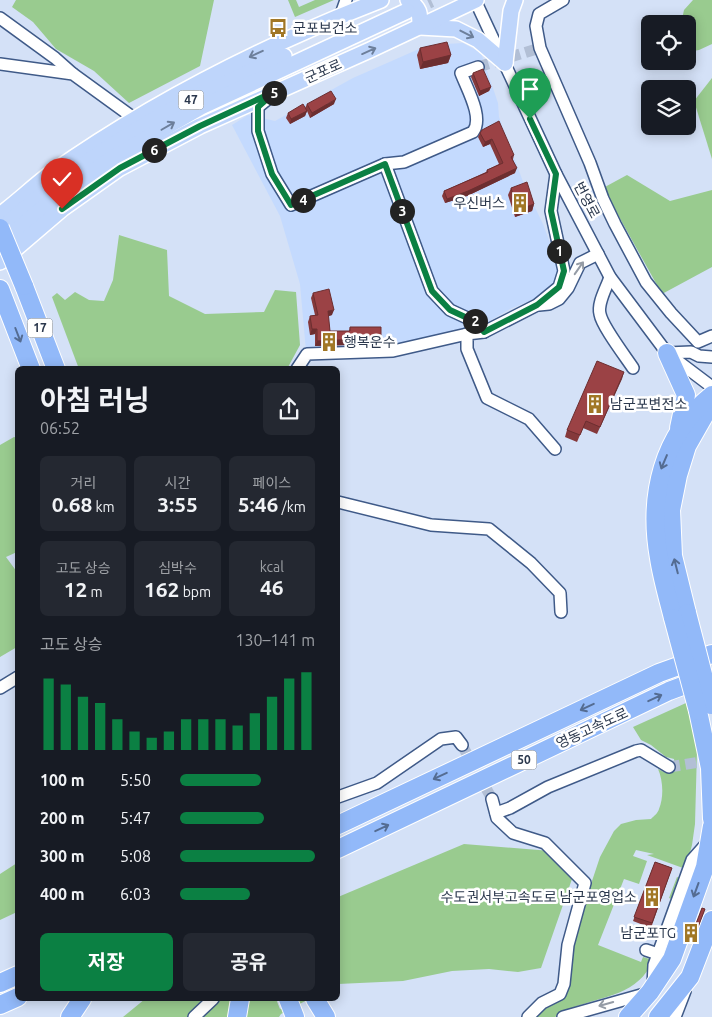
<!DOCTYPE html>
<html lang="ko">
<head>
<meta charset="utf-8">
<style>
	:root { --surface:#171b24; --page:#242831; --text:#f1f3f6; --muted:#9ea1a6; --accent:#0b8043 }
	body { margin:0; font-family:Ubuntu,"Noto Sans KR",sans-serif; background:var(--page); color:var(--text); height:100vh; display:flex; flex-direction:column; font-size:19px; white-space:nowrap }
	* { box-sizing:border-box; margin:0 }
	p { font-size:16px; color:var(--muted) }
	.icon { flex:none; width:28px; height:28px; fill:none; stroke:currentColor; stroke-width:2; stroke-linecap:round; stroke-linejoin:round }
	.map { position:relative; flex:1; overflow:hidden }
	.drawer { position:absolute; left:15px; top:366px; width:325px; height:635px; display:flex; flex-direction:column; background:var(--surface); border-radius:8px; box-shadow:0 2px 12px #0003 }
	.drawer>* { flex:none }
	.tools { position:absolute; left:641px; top:15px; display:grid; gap:10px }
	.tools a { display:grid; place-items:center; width:55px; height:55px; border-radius:8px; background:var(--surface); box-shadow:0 2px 12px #0003; font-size:25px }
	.pin { position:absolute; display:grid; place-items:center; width:42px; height:42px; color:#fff; margin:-51px -21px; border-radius:50% 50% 50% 0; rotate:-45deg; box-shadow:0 0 5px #0007 }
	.pin .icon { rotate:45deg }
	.km { position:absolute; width:25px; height:25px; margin:-12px; border-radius:50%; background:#222; color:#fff; font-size:14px; line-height:25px; text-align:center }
	.round { display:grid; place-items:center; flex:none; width:52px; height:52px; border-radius:8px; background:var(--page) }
	.summary { display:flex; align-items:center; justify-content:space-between; height:85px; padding:0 25px }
	h1 { font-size:28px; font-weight:700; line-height:38px }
	.figures { display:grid; grid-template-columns:repeat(3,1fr); gap:8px; height:85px; padding:5px 25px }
	.figures div { display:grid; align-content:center; border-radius:8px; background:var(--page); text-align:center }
	.figures b { font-size:21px; font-weight:700 }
	.figures small { font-size:14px; font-weight:400 }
	.figures p { font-size:14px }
	.chart { height:140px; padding:10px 25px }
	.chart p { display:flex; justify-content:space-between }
	.chart svg { width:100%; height:90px; margin-top:5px; stroke:var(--accent); stroke-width:6 }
	.primary-button { display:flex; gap:10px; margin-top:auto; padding:10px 25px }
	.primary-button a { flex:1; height:58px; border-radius:8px; background:var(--accent); color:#fff; font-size:20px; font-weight:700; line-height:58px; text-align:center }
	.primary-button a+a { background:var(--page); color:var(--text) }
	ul { padding:0 25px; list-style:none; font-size:16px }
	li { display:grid; grid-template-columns:80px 60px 1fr; align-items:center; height:38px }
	li i { height:12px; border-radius:6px; background:var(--accent) }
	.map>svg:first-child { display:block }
	.built { fill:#c4dafe }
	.green { fill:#99cb8f }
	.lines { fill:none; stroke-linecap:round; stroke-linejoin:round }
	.minor-tunnel { stroke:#b2bfd5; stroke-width:11; stroke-dasharray:11 5.5; stroke-linecap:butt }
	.major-tunnel { stroke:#b2bfd5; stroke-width:15; stroke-dasharray:15 8; stroke-linecap:butt }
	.minor-casing { stroke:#3f5a88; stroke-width:14 }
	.major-casing { stroke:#fff; stroke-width:18 }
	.highway-casing { stroke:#fff; stroke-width:20 }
	.minor { stroke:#fff; stroke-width:11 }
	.major { stroke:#bed5fb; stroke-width:15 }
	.highway { stroke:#92b9f9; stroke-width:18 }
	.highway-bridge-casing { stroke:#fff; stroke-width:20; stroke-linecap:butt }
	.highway-bridge { stroke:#92b9f9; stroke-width:18 }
	.wall { fill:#85393b }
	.shaded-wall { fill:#6c2e30 }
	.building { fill:#9b4245; stroke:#6c2e30 }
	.oneway { stroke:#6d7f9b }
	.oneway2 { stroke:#959ca6 }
	.oneway3 { stroke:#546c92 }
	.route-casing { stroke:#fff; stroke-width:10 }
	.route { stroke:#0b8043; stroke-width:6 }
	.labels { text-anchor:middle; stroke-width:5; stroke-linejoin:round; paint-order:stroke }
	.shield { fill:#fff; stroke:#6b7482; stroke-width:1 }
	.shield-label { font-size:12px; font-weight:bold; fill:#2b384d }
	.poi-label { font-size:14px; fill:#2b384d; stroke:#fff; text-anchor:start }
	.street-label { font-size:14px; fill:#2b384d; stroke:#fff }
</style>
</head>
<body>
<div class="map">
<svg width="712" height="1017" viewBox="0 0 712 1017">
	<rect width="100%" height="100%" fill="#d4e1f7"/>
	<path class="built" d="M463,43L481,53L498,103L499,117L525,187L543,224L554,254L558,275L556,283L546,294L510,309L479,327L391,347L306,351L300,284L280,216L232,125L248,115L275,121L353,78L428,45Z"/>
	<g class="green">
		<path d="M16,0H214L200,66L129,103L94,71L56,49L33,22L12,7Z"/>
		<path d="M288,0H296L299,7L315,0H334L295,17Z"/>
		<path d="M693,0H712V44L699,50L688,52V24H681L684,10Z"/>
		<path d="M712,78V159L694,101Z"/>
		<path d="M627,175L670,201L712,190V267L662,294L603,188Z"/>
		<path d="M119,235L167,250L169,296L205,314L264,312L275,290L296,292L300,345L287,369H79L52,297L57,293L65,300L75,292L89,300L104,301L113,280Z"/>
		<path d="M14,437L18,438L17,552L6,557L17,572V647L0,657V445Z"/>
		<path d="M686,703L692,719L697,751L695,824L692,845L686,868L674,900L669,898L677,877L680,878L683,868L647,855L654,854L636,850L633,856L647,861L639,884L624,879L598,945L641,962L643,957L653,960C639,995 603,996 572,1008C566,1010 561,1015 555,1017C548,1017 538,1017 531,1017L555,1000L577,926L600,857L614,831L621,824L636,820L651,819C654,816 658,813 659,809C664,797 663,780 658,769L666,773L675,769L674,759L666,757L651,745L641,740L633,727Z"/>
		<path d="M464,844L563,852L572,879L541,968L518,972L489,969L452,971L403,981L338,984V897Z"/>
		<path d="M17,863V912L0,920V874Z"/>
		<path d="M145,999H276L280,1009L301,999H309L281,1014L279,1017H123Z"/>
	</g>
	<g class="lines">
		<g class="minor-tunnel">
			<path d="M478,67L540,48"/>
			<path d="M462,745L492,799"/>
			<path d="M669,767L712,760"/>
		</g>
		<path class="major-tunnel" d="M407,11L431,0"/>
		<g class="minor-casing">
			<g id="minor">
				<path d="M475,0L556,174L610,277L667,353L712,387"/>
				<path d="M563,0L539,14L536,26L540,48L590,163L603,199L615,224L646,282L671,313L698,342L712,336"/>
				<path d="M340,17L346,0"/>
				<path d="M0,18L55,58L73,74"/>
				<path d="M0,64L73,74L135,119"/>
				<path d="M269,98L258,107V131L272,174L291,205L385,164L404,162L473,132C484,118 467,89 461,73L478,67"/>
				<path d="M385,164L432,291L450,310L476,322L484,332"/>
				<path d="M610,277C607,287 597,303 600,314C602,326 625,356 633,368"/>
				<path d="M539,305L549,304L559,299L568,288L580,263L598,254"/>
				<path d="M667,353L691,352L699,356L712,357"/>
				<path d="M297,369L307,354L393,351L467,334"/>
				<path d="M555,449L529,419L487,398L467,349V334L484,332L537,305L559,287L564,271L551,211L556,174"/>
				<path d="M338,502L431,525L489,529L531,563L560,593L561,612"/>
				<path d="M0,688L18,677"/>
				<path d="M338,797L377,783L441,739L456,737L462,745"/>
				<path d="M492,799L497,818L513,833L545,843L585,883L568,945L564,984L560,994L542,1003L528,1017"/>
				<path d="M496,813L510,808L548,787L636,751L641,750L669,767"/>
				<path d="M646,950L658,954"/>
				<path d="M653,986L654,965L692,860L708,842"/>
				<path d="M194,1017L213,999"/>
				<path d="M563,1017L648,993"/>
				<path d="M675,1017L685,991"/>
			</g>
		</g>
		<g class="major-casing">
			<g id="major">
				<path d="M408,0C420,8 420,13 420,27L456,29L478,40L505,63"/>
				<path d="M505,63L511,11L515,0"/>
				<path d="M0,215C17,202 33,187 50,174C152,102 265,45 381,0"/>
				<path d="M0,230C51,183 123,135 184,103C217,86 251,72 284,56"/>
				<path d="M0,244L51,201L109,160L201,107L407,11"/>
				<path d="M0,262L62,209L120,168L200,126L370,50L476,0"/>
			</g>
		</g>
		<g class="highway-casing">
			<g id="highway">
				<path d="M24,286L56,369"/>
				<path d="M0,289L31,369"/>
				<path d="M667,353L686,395L679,428"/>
				<path d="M687,613L673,556L671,510L678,475L687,446L712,402"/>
				<path d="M673,618C668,598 662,578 659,558C648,496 662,435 712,395"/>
				<path d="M698,711L710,768L712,819"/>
				<path d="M338,825L659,673L712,654"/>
				<path d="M338,849L669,691L704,678"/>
				<path d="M0,983L18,975"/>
				<path d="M288,999L295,1017"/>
				<path d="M315,999L326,1017"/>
				<path d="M0,1005L18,997"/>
				<path d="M70,1017L82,999"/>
				<path d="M237,1017L240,999"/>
				<path d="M628,1017L650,992L672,959L705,867L712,826"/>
				<path d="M658,1017L690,977L712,920"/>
			</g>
		</g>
		<use href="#minor" class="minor"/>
		<use href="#major" class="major"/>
		<use href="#highway" class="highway"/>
		<g class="highway-bridge-casing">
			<g id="highway-bridge">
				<path d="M0,228L24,286"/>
				<path d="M687,613L711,705"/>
				<path d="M673,618L698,711"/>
			</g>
		</g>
		<use href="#highway-bridge" class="highway-bridge"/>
	</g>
	<g class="wall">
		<path d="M420,48L451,55L448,63L420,69L417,55Z"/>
		<path d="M473,73L491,87L489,91L479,96L471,77Z"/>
		<path d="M307,104H334L310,118L307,111L305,116L290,124L286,118L288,113L305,108Z"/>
		<path d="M482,130L514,155L513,159L515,173L467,196L445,203L442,196L444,191L486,172L487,170L499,164L490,144L483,147L478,137L480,133Z"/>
		<path d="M511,188L534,204L532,211L515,217L508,195Z"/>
		<path d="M313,293L332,315L328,316L330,331H349L350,327L381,338L379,344L315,346V334L310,335L308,322L310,316L315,315L311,298Z"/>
		<path d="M624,372L597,434L583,428L577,442L565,437L567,430Z"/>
		<path d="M655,862L672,868L651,928L633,921Z"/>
		<path d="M702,908L705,909L691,944L689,943Z"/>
	</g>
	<g class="shaded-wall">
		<path d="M451,55L448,63L420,69L423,62Z"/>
		<path d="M491,87L489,91L479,96L480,91Z"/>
		<path d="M336,99L334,104L310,118L312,113Z"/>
		<path d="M307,111L305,116L290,124L291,119Z"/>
		<path d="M492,139L490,144L483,147L485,142Z"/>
		<path d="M517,168L515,173L467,196L445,203L447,199Z"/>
		<path d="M534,204L532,211L515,217L518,210Z"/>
		<path d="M334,310L332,315L326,317L328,311Z"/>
		<path d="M312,329H317L315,334L310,335Z"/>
		<path d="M381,338L379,344L315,346L317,341Z"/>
		<path d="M624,372L622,379L597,434L600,427Z"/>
	</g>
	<g class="building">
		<path d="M447,42L451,55L423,62L420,48Z"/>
		<path d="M483,69L491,87L480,91L473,73Z"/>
		<path d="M331,91L336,99L312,113L307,104Z"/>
		<path d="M303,104L307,111L291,119L288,113Z"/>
		<path d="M499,121L514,155L511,157L517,168L468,191L447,199L444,191L488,172L487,170L503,163L492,139L485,142L480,133L482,130Z"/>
		<path d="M527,182L534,204L518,210L511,188Z"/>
		<path d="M329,289L334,310L328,311L330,331H350V327H381V338L317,341V329H312L310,316L318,315L313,293Z"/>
		<path d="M597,361L624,372L600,427L586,421L580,435L567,430Z"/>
		<path d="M655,862L672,868L652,923L634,917Z"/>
		<path d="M702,908L705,909L695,935L692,934Z"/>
	</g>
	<defs><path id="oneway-shaft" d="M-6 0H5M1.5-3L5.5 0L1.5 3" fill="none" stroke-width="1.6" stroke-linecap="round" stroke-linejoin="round" transform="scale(1.25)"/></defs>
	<g class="oneway">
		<use href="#oneway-shaft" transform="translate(467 34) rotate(27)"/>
		<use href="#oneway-shaft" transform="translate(369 51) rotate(-24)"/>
		<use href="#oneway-shaft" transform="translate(256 54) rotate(155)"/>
		<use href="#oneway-shaft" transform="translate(168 126) rotate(-30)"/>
	</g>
	<g class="oneway2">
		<use href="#oneway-shaft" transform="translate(579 268) rotate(-55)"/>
		<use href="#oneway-shaft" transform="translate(606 1004) rotate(164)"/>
	</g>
	<g class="oneway3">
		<use href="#oneway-shaft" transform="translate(18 335) rotate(69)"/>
		<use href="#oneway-shaft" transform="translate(664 462) rotate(113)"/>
		<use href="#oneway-shaft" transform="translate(676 566) rotate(-104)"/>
		<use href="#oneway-shaft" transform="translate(655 698) rotate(-25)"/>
		<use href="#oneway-shaft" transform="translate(587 707) rotate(155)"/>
		<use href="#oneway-shaft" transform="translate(440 776) rotate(155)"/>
		<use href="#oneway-shaft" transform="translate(382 828) rotate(-25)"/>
		<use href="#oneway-shaft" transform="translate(696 890) rotate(110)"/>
	</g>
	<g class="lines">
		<g class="route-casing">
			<path id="route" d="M62,209L120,168L200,126L276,91L258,107V131L272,174L291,205L385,164L432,291L450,310L476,322L484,332L537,305L559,287L564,271L551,211L556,174L530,119"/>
		</g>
		<use href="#route" class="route"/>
	</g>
	<defs>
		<g id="bus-bare" transform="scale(1.5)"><path d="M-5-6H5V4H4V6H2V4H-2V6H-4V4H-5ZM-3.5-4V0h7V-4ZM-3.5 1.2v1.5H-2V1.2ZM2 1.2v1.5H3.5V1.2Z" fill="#a17726" stroke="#fff" stroke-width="2.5" paint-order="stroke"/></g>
		<g id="building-bare" transform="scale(1.5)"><path d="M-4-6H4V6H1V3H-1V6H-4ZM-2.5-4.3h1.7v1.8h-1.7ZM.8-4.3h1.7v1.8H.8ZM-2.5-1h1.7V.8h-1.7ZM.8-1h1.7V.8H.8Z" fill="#a17726" stroke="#fff" stroke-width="2.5" paint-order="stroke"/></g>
	</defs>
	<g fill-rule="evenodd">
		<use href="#bus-bare" x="278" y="28"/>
		<use href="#building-bare" x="520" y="203"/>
		<use href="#building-bare" x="329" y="342"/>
		<use href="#building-bare" x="595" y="404"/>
		<use href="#building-bare" x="652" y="897"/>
		<use href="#building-bare" x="691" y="933"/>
	</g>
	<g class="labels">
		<g class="shield">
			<rect x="178.5" y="90.5" width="25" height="19" rx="4"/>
			<rect x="27.5" y="318.5" width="25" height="19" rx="4"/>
			<rect x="511.5" y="750.5" width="25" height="19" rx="4"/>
		</g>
		<g class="shield-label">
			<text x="191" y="104">47</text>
			<text x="40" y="332">17</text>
			<text x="524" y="764">50</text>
		</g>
		<g class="poi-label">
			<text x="293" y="33">군포보건소</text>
			<text x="505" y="208" text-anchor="end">우신버스</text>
			<text x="344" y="347">행복운수</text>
			<text x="610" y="409">남군포변전소</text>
			<text x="637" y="902" text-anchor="end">수도권서부고속도로 남군포영업소</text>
			<text x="676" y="938" text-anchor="end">남군포TG</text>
		</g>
		<g class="street-label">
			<text transform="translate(323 71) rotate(-24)" y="5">군포로</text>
			<text transform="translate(587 200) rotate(62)" y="5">번영로</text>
			<text transform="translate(592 728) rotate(-25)" y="5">영동고속도로</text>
		</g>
	</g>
</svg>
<div class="tools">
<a><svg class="icon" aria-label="locate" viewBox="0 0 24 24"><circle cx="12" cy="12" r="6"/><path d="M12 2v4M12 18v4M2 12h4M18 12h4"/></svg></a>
<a><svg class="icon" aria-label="layers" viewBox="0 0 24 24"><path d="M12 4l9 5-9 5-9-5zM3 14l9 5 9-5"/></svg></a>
</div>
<div class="pin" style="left:530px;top:119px;background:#1e9e55"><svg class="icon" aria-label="arrive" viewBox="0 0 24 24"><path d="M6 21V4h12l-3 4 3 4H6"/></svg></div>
<div class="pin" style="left:62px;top:209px;background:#d93025"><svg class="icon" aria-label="check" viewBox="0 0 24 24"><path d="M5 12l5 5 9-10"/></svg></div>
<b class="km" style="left:559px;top:251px">1</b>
<b class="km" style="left:475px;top:321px">2</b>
<b class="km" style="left:402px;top:211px">3</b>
<b class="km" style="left:303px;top:200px">4</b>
<b class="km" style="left:274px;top:93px">5</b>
<b class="km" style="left:154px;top:150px">6</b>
<section class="drawer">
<div class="summary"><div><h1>아침 러닝</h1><p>06:52</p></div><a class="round"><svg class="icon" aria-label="share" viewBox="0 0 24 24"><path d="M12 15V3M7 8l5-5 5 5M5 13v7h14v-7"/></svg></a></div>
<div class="figures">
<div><p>거리</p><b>0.68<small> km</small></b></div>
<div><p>시간</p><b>3:55</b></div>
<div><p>페이스</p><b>5:46<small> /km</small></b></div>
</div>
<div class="figures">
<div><p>고도 상승</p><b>12<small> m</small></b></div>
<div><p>심박수</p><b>162<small> bpm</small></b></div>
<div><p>kcal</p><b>46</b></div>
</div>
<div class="chart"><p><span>고도 상승</span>130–141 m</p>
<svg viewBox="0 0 160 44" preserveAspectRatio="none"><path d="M5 44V9M15 44V12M25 44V18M35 44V21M45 44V29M55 44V35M65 44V38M75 44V35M85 44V29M95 44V29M105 44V29M115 44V32M125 44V26M135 44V18M145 44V9M155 44V6"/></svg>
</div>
<ul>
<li><b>100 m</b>5:50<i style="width:60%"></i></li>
<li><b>200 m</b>5:47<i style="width:62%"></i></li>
<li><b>300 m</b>5:08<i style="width:100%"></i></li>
<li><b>400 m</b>6:03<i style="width:52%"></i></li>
</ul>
<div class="primary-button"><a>저장</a><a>공유</a></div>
</section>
</div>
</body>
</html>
